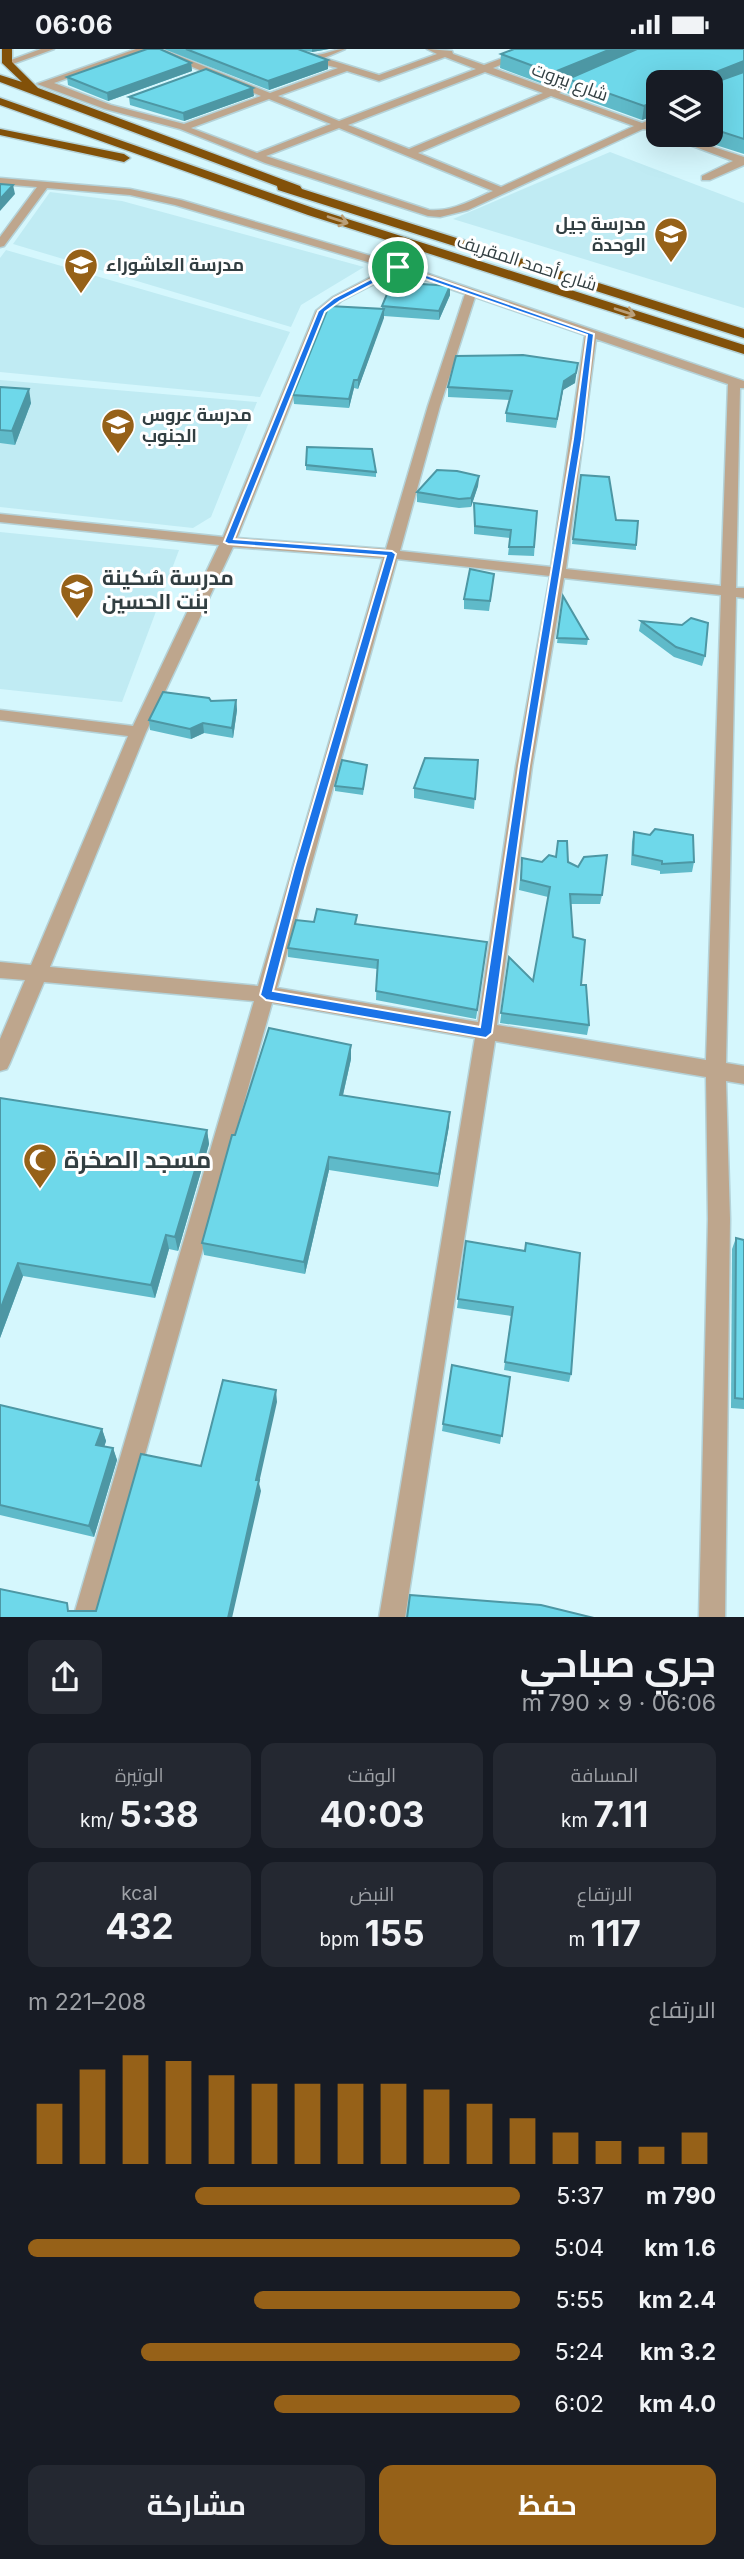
<!DOCTYPE html>
<html lang="ar">
<head>
<meta charset="utf-8">
<style>
	:root { --surface:#171b24; --page:#242831; --text:#f1f3f6; --muted:#9ea1a6; --accent:#966118 }
	body { margin:0; font-family:Inter,Cairo,sans-serif; background:var(--page); color:var(--text); direction:rtl; height:100vh; display:flex; flex-direction:column; font-size:26px; white-space:nowrap }
	* { box-sizing:border-box; margin:0 }
	p { font-size:23px; color:var(--muted) }
	.icon { flex:none; width:38px; height:38px; fill:none; stroke:currentColor; stroke-width:2; stroke-linecap:round; stroke-linejoin:round }
	.map { position:relative; height:1568px; overflow:hidden; direction:ltr }
	.drawer { display:flex; flex-direction:column; background:var(--surface); flex:1 }
	.drawer>* { flex:none }
	.fabs { position:absolute; left:646px; top:21px; display:grid; gap:14px }
	.fabs a { display:grid; place-items:center; width:77px; height:77px; border-radius:14px; background:var(--surface); box-shadow:0 7px 28px #0002; font-size:35px }
	.pin { position:absolute; display:grid; place-items:center; width:60px; height:60px; color:#fff; margin:-30px; border:4px solid #fff; border-radius:50%; box-shadow:0 2px 7px #0007 }
	.round { display:grid; place-items:center; flex:none; width:74px; height:74px; border-radius:14px; background:var(--page) }
	.overview { display:flex; align-items:center; justify-content:space-between; height:119px; padding:0 28px }
	h1 { font-size:38px; font-weight:700; line-height:52px }
	.figures { display:grid; grid-template-columns:repeat(3,1fr); gap:10px; height:119px; padding:7px 28px }
	.figures div { display:grid; align-content:center; border-radius:14px; background:var(--page); text-align:center }
	.figures b { font-size:35px; font-weight:700 }
	.figures small { font-size:19px; font-weight:400 }
	.figures p { font-size:19px }
	.chart { height:196px; padding:14px 28px }
	.chart p { display:flex; justify-content:space-between }
	.chart svg { width:100%; height:126px; margin-top:7px; stroke:var(--accent); stroke-width:6 }
	.action { display:flex; gap:14px; margin-top:auto; padding:14px 28px }
	.action a { flex:1; height:80px; border-radius:14px; background:var(--accent); color:#fff; font-size:28px; font-weight:700; line-height:80px; text-align:center }
	.action a+a { background:var(--page); color:var(--text) }
	ul { padding:0 28px; list-style:none; font-size:23px }
	li { display:grid; grid-template-columns:112px 84px 1fr; align-items:center; height:52px }
	li i { height:18px; border-radius:9px; background:var(--accent) }
	.status { display:flex; justify-content:space-between; align-items:center; height:49px; padding:0 35px; background:var(--surface); direction:ltr }
	.status svg { height:19px; fill:currentColor }
	.map>svg:first-child { display:block }
	.built { fill:#c0ebf3 }
	.lines { fill:none; stroke-linecap:round; stroke-linejoin:round }
	.minor-casing { stroke:#b4d2d8; stroke-width:3 }
	.highway-casing { stroke:#b4d2d8; stroke-width:3 }
	.minor { fill:#bea68d; fill-rule:evenodd }
	.highway { fill:#825109; fill-rule:evenodd }
	.wall { fill:#5fbac9 }
	.shaded-wall { fill:#4d97a4 }
	.building { fill:#6ed8ea; stroke:#4d97a4; stroke-width:2 }
	.oneway { stroke:#ba9f78 }
	.route { fill:#1a73e8; stroke:#fff; stroke-width:2; fill-rule:evenodd }
	.labels { text-anchor:middle; stroke-width:6; stroke-linejoin:round; paint-order:stroke }
	.far-street-label { font-size:18px; fill:#323f42; stroke:#fff }
	.far-poi-label { font-size:18px; font-weight:bold; fill:#323f42; stroke:#fff; text-anchor:start }
	.poi-label { font-size:21px; font-weight:bold; fill:#323f42; stroke:#fff; text-anchor:start }
	.near-poi-label { font-size:24px; font-weight:bold; fill:#323f42; stroke:#fff; text-anchor:start }
</style>
</head>
<body>
<div class="status"><b>06:06</b><svg viewBox="0 0 49 12"><path d="M0 12V9h3v3zM5 12V6h3v6zM10 12V3h3v9zM15 12V0h3v12zM26 1h20v11H26zM47 4h2v5h-2z"/></svg></div>
<div class="map">
<svg width="744" height="1569" viewBox="0 0 744 1569">
	<rect width="100%" height="100%" fill="#d5f7fd"/>
	<g class="built">
		<path d="M610,103L744,154V259L453,170Z"/>
		<path d="M50,143L122,152L364,218L301,256L291,278L13,195Z"/>
		<path d="M6,201L290,283L260,348L0,323V209Z"/>
		<path d="M0,331L257,353L211,468L193,479L0,458Z"/>
		<path d="M0,483L179,501L122,653L0,640Z"/>
	</g>
	<g class="lines">
		<g class="minor-casing">
			<g id="minor">
				<path d="M41,0H54L10,16L3,14Z"/>
				<path d="M136,0H149L54,34L111,56L184,75L261,47L150,0H162L270,44L338,19L310,12L282,0C293,0 306,7 316,6C327,5 334,0 345,0L324,9L379,26L437,5L427,0L452,2L453,5L484,16L527,0H539L493,19L551,40L585,26H591V30L559,44L642,74L658,67V74L651,77V81L643,80L468,161L440,168L428,167L265,114L180,80L105,60L37,35ZM445,8L476,20L339,72L278,47L347,22L379,32ZM485,23L543,44L409,100L348,76ZM551,47L634,77L501,138L418,104ZM269,50L331,75L257,104L191,79ZM339,79L493,142C472,151 452,163 429,161L266,107Z"/>
				<path d="M663,86H677L744,108V116L710,131H702V127L733,112Z"/>
				<path d="M0,129L130,140L181,151L402,216L744,332V339H740L736,539H744V549L736,548L726,1014L744,1017V1035L726,1032L730,1170L725,1569H699L708,1170L706,1028L495,992L405,1569H379L475,989L272,954L99,1569H73L254,952L44,933L10,1014L7,1020L0,1022V990L25,931L0,929V913L31,916L128,687L0,671V661L133,677L219,496L0,473V465L223,488L316,262L333,248L388,219L175,156L130,146L47,139L4,197L0,198V188L37,138L0,135ZM399,222L465,245L428,357L386,500L237,489L327,264L341,252ZM475,248L585,286L551,518L400,502L440,357ZM596,290L728,335L721,537L566,520ZM233,498L383,509L258,937L50,918L146,683ZM397,510L550,527L516,717L478,973L277,939ZM564,529L721,546L706,1011L497,976L532,717Z"/>
			</g>
		</g>
		<g class="highway-casing">
			<g id="highway">
				<path d="M2,0H12V13L38,39L300,137L302,140L744,280V289L278,141L277,137L0,33V26L22,33L2,14Z"/>
				<path d="M0,49L316,160L744,296V305L308,166L0,56Z"/>
				<path d="M0,80L124,105L130,109L124,113L0,86Z"/>
			</g>
		</g>
		<use href="#minor" class="minor"/>
		<use href="#highway" class="highway"/>
	</g>
	<g class="wall">
		<path d="M164,0H329L312,3L304,2L328,20L269,41Z"/>
		<path d="M744,0V105L684,86H710V33H658V65L642,71L567,44L568,31L551,38L500,19L501,5Z"/>
		<path d="M191,14L192,22L108,52L68,36L67,28Z"/>
		<path d="M254,47L184,72L130,56L129,48Z"/>
		<path d="M450,237V246L439,271L384,267L358,340L354,339L349,359L294,355L293,346L382,260V257Z"/>
		<path d="M575,334L563,341L556,379L506,373V364L510,351L448,348V338Z"/>
		<path d="M0,338L31,354L15,396L0,394Z"/>
		<path d="M306,416L376,423V428L306,421Z"/>
		<path d="M581,426L636,496V501L572,495Z"/>
		<path d="M479,427L478,437L471,458L459,459L417,453V443Z"/>
		<path d="M474,454L537,462L534,507L508,506L510,489L474,485Z"/>
		<path d="M493,535L489,562L464,560V550Z"/>
		<path d="M563,547L588,590L587,596L557,594Z"/>
		<path d="M641,572L705,607L702,617L674,608L639,582Z"/>
		<path d="M236,651L237,661L233,689L204,684L191,690L150,681L149,671L211,652Z"/>
		<path d="M478,711L474,760L414,749V739Z"/>
		<path d="M367,716L363,746L335,742V737Z"/>
		<path d="M634,783L694,813L692,823L660,825V822L631,816L632,793Z"/>
		<path d="M522,809L542,813H568L602,846L600,855H571L573,888L581,936L589,976L587,986L500,974L509,908L533,932L548,848L519,841Z"/>
		<path d="M314,873L357,876L486,902L476,970L376,951L377,920L288,908V899Z"/>
		<path d="M351,1010L343,1046L449,1077L438,1138L329,1121L305,1225L204,1206L202,1194L235,1086Z"/>
		<path d="M0,1049L207,1081L209,1095L178,1202L169,1200L155,1249L23,1227L0,1289Z"/>
		<path d="M736,1189L744,1191V1360L731,1359L732,1200Z"/>
		<path d="M466,1192L571,1325L569,1333L504,1321L511,1267L457,1259Z"/>
		<path d="M510,1328L500,1395L442,1382L443,1375Z"/>
		<path d="M0,1356L102,1380L106,1392L104,1398L113,1399L117,1411L94,1488L0,1466Z"/>
	</g>
	<g class="shaded-wall">
		<path d="M312,0H329L312,3Z"/>
		<path d="M611,0H642L568,30V31L551,38L552,24Z"/>
		<path d="M328,11V20L269,41L268,32Z"/>
		<path d="M744,12V25L710,38L711,25Z"/>
		<path d="M191,14L192,22L108,52L107,44Z"/>
		<path d="M253,39L254,47L184,72L183,64Z"/>
		<path d="M658,51V65L642,71L644,57Z"/>
		<path d="M13,136L15,145L0,162V150Z"/>
		<path d="M450,237V246L439,271V262Z"/>
		<path d="M384,260V269L358,340V331Z"/>
		<path d="M578,314L575,334L563,341L556,379L564,332Z"/>
		<path d="M354,331V339L349,359V350Z"/>
		<path d="M29,340L31,354L15,396L12,382Z"/>
		<path d="M479,427L478,437L471,458V449Z"/>
		<path d="M236,651L237,661L233,689L232,679Z"/>
		<path d="M203,674L204,684L191,690L190,680Z"/>
		<path d="M351,996V1010L340,1059V1046Z"/>
		<path d="M450,1063L449,1077L438,1138L439,1125Z"/>
		<path d="M207,1081L209,1095L178,1202L175,1188Z"/>
		<path d="M329,1108V1121L305,1225L304,1213Z"/>
		<path d="M166,1186L169,1200L155,1249L151,1236Z"/>
		<path d="M18,1214L23,1227L0,1289V1261Z"/>
		<path d="M276,1341L277,1353L259,1434L261,1442L232,1569H228L256,1431Z"/>
		<path d="M102,1380L106,1392L101,1408L96,1396Z"/>
		<path d="M113,1399L117,1411L94,1488L89,1477Z"/>
	</g>
	<g class="building">
		<path d="M147,0H160L191,14L107,44L67,28Z"/>
		<path d="M186,0H298L328,11L268,32Z"/>
		<path d="M514,0H611L552,24L501,5Z"/>
		<path d="M637,0H744V12L711,25L710,33H658V51L644,57L568,30Z"/>
		<path d="M206,20L253,39L183,64L129,48Z"/>
		<path d="M744,23V90L710,79V35Z"/>
		<path d="M0,135L13,136L0,150Z"/>
		<path d="M392,233L450,237L439,262L382,257Z"/>
		<path d="M329,257L384,260L358,331H354L349,350L293,346Z"/>
		<path d="M523,306L578,314L576,324L564,332L557,370L506,364L512,342L448,338L456,307Z"/>
		<path d="M0,338L29,340L12,382L0,381Z"/>
		<path d="M307,398L372,400L376,423L306,416Z"/>
		<path d="M437,421L457,422L479,427L471,449L459,450L417,443Z"/>
		<path d="M581,426L609,428L616,471L638,472L636,496L573,490Z"/>
		<path d="M474,454L537,462L534,498H509L511,481L475,477Z"/>
		<path d="M470,520L494,525L490,552L464,550Z"/>
		<path d="M563,547L588,590L557,589Z"/>
		<path d="M691,569L708,574L705,607L676,598L641,572L682,576Z"/>
		<path d="M163,643L209,649L211,652L236,651L232,679L203,674L190,680L149,671Z"/>
		<path d="M425,709L478,711L475,750L414,739Z"/>
		<path d="M342,711L367,716L363,740L335,737Z"/>
		<path d="M655,780L693,786L694,813L662,815V812L633,806L634,783L650,786Z"/>
		<path d="M558,792H567L568,813L578,818L584,808L607,806L602,846L570,845L573,888L585,891L581,936H586L589,976L501,964L509,908L533,932L550,838L521,831L522,809L542,813L549,806L556,808Z"/>
		<path d="M317,860L357,866L355,875L487,893L477,961L376,942L378,911L288,899L296,871L314,873Z"/>
		<path d="M269,979L351,996L340,1046L450,1063L439,1125L329,1108L304,1213L202,1194L232,1086H235Z"/>
		<path d="M0,1049L207,1081L175,1188L166,1186L151,1236L18,1214L0,1261Z"/>
		<path d="M736,1189L744,1191V1350L735,1349Z"/>
		<path d="M466,1192L525,1202L526,1194L580,1204L571,1325L505,1313L513,1258L458,1250Z"/>
		<path d="M452,1316L510,1328L502,1387L443,1375Z"/>
		<path d="M223,1331L276,1341L256,1431H259L228,1569H0V1540L67,1554L68,1562H96L141,1405L201,1417Z"/>
		<path d="M0,1356L102,1380L96,1396L113,1399L89,1477L0,1456Z"/>
		<path d="M410,1546L541,1556L594,1569H407Z"/>
	</g>
	<defs><path id="oneway-shaft" d="M-6 0H5M1.5-3L5.5 0L1.5 3" fill="none" stroke-width="1.6" stroke-linecap="round" stroke-linejoin="round" transform="scale(1.75)"/></defs>
	<g class="oneway">
		<use href="#oneway-shaft" transform="translate(338 171) rotate(18)"/>
		<use href="#oneway-shaft" transform="translate(625 263) rotate(18)"/>
	</g>
	<path class="route" d="M398,216L594,285L582,390L529,717L492,984L486,989L266,951L260,946L294,819L386,507L228,495L224,493L318,262L334,249ZM399,221L587,286L573,390L519,717L480,978L273,942L305,819L396,505L392,502L234,490L325,263L340,252Z"/>
	<defs>
		<g id="school-pin" transform="scale(1.75)"><path d="M0 17L-7.5 6A9.5 9.5 0 1 1 7.5 6Z" fill="#966118" stroke="#fff"/><path d="M0-5L7-2L0 1L-7-2ZM-4 1L0 2.5L4 1V4Q0 6-4 4Z" fill="#fff"/></g>
		<g id="mosque-pin" transform="scale(1.75)"><path d="M0 17L-7.5 6A9.5 9.5 0 1 1 7.5 6Z" fill="#966118" stroke="#fff"/><path d="M3.5-4.9A6 6 0 1 0 3.5 4.9A5 5 0 1 1 3.5-4.9Z" fill="#fff"/></g>
	</defs>
	<g fill-rule="evenodd">
		<use href="#school-pin" x="671" y="185"/>
		<use href="#school-pin" x="81" y="216"/>
		<use href="#school-pin" x="118" y="376"/>
		<use href="#school-pin" x="77" y="541"/>
		<use href="#mosque-pin" x="40" y="1111"/>
	</g>
	<g class="labels">
		<g class="far-street-label">
			<text transform="translate(570 33) rotate(20)" y="6">شارع بيروت</text>
			<text transform="translate(527 214) rotate(18)" y="6">شارع أحمد المقريف</text>
		</g>
		<g class="far-poi-label">
			<text x="646" y="181" text-anchor="end">مدرسة جيل<tspan x="646" dy="21">الوحدة</tspan></text>
			<text x="106" y="222">مدرسة العاشوراء</text>
			<text x="142" y="372">مدرسة عروس<tspan x="142" dy="21">الجنوب</tspan></text>
		</g>
		<g class="poi-label">
			<text x="102" y="536">مدرسة سُكينة<tspan x="102" dy="24">بنت الحسين</tspan></text>
		</g>
		<g class="near-poi-label">
			<text x="64" y="1119">مسجد الصخرة</text>
		</g>
	</g>
</svg>
<div class="fabs">
<a><svg class="icon" aria-label="layers" viewBox="0 0 24 24"><path d="M12 4l9 5-9 5-9-5zM3 14l9 5 9-5"/></svg></a>
</div>
<div class="pin" style="left:398px;top:218px;background:#1e9e55"><svg class="icon" aria-label="arrive" viewBox="0 0 24 24"><path d="M6 21V4h12l-3 4 3 4H6"/></svg></div>
</div>
<section class="drawer">
<div class="overview"><div><h1>جري صباحي</h1><p>06:06 · 9 × 790 m</p></div><a class="round"><svg class="icon" aria-label="share" viewBox="0 0 24 24"><path d="M12 15V3M7 8l5-5 5 5M5 13v7h14v-7"/></svg></a></div>
<div class="figures">
<div><p>المسافة</p><b>7.11<small> km</small></b></div>
<div><p>الوقت</p><b>40:03</b></div>
<div><p>الوتيرة</p><b>5:38<small> /km</small></b></div>
</div>
<div class="figures">
<div><p>الارتفاع</p><b>117<small> m</small></b></div>
<div><p>النبض</p><b>155<small> bpm</small></b></div>
<div><p>kcal</p><b>432</b></div>
</div>
<div class="chart"><p><span>الارتفاع</span>208–221 m</p>
<svg viewBox="0 0 160 44" preserveAspectRatio="none"><path d="M5 44V23M15 44V11M25 44V6M35 44V8M45 44V13M55 44V16M65 44V16M75 44V16M85 44V16M95 44V18M105 44V23M115 44V28M125 44V33M135 44V36M145 44V38M155 44V33"/></svg>
</div>
<ul>
<li><b>790 m</b>5:37<i style="width:66%"></i></li>
<li><b>1.6 km</b>5:04<i style="width:100%"></i></li>
<li><b>2.4 km</b>5:55<i style="width:54%"></i></li>
<li><b>3.2 km</b>5:24<i style="width:77%"></i></li>
<li><b>4.0 km</b>6:02<i style="width:50%"></i></li>
</ul>
<div class="action"><a>حفظ</a><a>مشاركة</a></div>
</section>
</body>
</html>
